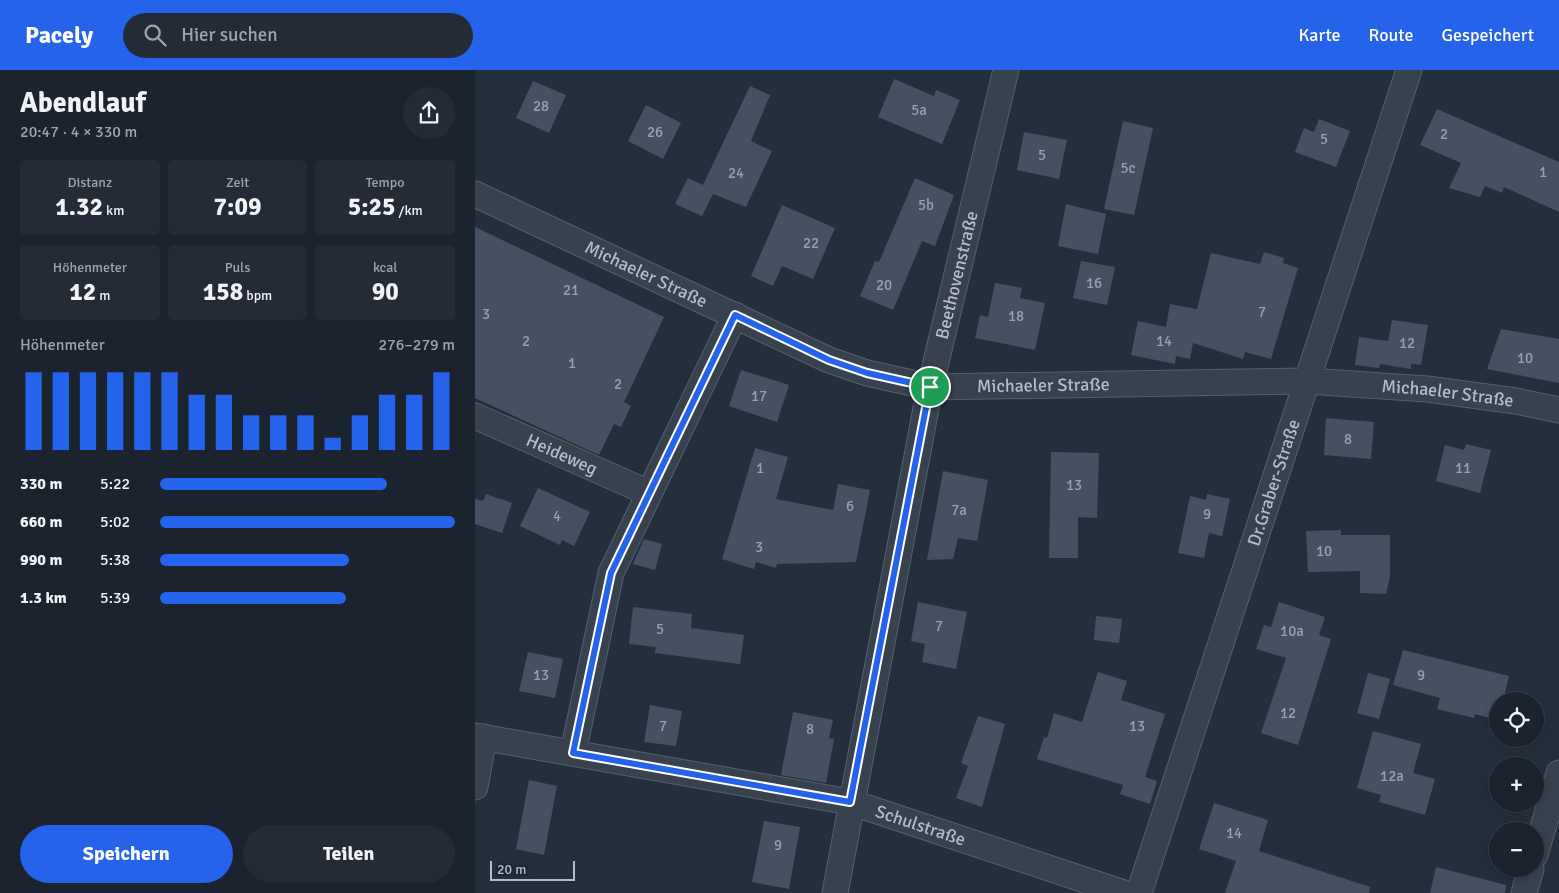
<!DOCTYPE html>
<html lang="de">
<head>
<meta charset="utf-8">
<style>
	:root { --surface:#1b232e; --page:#242b36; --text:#f1f3f6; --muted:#a0a4aa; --line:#39404a; --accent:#2563eb }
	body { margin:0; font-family:Signika,sans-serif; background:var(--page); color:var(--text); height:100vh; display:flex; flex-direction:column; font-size:19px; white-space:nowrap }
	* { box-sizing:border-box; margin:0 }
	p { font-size:16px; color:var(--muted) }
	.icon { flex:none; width:28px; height:28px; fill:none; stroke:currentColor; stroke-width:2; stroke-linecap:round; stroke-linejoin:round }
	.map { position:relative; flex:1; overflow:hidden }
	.side { display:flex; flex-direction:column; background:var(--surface); width:475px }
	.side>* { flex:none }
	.tools { position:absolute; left:1014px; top:622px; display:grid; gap:10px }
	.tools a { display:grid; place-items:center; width:55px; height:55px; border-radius:50%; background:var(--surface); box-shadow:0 2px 8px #0003,0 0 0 1px var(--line); font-size:25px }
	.scale { position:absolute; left:15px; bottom:12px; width:85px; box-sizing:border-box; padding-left:5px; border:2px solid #b4bcc9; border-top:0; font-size:14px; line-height:18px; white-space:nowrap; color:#b4bcc9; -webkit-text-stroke:4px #1d2633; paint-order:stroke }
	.pin { position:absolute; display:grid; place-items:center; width:42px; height:42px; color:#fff; margin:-21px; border:2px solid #fff; border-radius:50%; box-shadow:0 1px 5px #0007 }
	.round { display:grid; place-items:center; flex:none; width:52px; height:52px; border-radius:26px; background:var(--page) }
	.overview { display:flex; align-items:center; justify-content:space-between; height:85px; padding:0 20px }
	h1 { font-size:28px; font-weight:700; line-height:38px }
	.metrics { display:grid; grid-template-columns:repeat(3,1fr); gap:8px; height:85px; padding:5px 20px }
	.metrics div { display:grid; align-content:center; border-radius:5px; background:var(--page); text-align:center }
	.metrics b { font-size:25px; font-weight:700 }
	.metrics small { font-size:14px; font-weight:400 }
	.metrics p { font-size:14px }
	.chart { height:140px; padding:10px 20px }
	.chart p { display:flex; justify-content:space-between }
	.chart svg { width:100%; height:90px; margin-top:5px; stroke:var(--accent); stroke-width:6 }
	.cta { display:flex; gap:10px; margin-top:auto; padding:10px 20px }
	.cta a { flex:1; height:58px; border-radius:30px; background:var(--accent); color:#fff; font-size:20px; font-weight:700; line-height:58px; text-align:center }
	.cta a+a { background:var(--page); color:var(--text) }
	ul { padding:0 20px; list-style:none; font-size:16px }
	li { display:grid; grid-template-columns:80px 60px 1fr; align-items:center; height:38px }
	li i { height:12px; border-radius:6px; background:var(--accent) }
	header { display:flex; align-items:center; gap:30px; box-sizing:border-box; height:70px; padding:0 25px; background:var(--accent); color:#fff }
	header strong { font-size:24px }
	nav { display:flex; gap:28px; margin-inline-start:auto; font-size:18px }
	.search { width:350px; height:45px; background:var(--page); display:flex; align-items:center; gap:12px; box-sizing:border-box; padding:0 18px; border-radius:28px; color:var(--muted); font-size:19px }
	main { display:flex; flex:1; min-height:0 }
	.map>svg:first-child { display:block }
	.building { fill:#455162 }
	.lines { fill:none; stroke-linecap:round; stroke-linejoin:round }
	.minor-casing { stroke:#565f6c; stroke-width:27 }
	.minor { stroke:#38414e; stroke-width:25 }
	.route-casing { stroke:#fff; stroke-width:10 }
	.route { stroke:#2563eb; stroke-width:6 }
	.labels { text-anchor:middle; stroke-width:4; stroke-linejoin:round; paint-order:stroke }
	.number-label { font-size:15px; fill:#98a1af }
	.street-label { font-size:18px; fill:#b4bcc9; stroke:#1d2633 }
</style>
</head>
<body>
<header>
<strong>Pacely</strong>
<div class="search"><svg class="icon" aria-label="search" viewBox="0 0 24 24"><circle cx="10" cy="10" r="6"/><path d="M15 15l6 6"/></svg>Hier suchen</div>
<nav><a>Karte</a><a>Route</a><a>Gespeichert</a></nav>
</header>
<main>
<section class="side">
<div class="overview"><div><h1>Abendlauf</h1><p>20:47 · 4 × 330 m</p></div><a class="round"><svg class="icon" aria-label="share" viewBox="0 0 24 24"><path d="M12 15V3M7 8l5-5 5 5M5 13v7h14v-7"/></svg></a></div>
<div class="metrics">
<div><p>Distanz</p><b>1.32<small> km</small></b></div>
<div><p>Zeit</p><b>7:09</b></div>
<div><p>Tempo</p><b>5:25<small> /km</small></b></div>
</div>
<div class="metrics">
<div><p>Höhenmeter</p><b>12<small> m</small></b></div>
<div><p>Puls</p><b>158<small> bpm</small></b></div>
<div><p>kcal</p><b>90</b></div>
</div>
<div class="chart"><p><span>Höhenmeter</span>276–279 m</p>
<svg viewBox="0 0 160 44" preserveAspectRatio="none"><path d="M5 44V6M15 44V6M25 44V6M35 44V6M45 44V6M55 44V6M65 44V17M75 44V17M85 44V27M95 44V27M105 44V27M115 44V38M125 44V27M135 44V17M145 44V17M155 44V6"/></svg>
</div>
<ul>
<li><b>330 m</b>5:22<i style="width:77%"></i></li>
<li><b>660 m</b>5:02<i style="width:100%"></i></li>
<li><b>990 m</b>5:38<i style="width:64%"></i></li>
<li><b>1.3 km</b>5:39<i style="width:63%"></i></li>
</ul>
<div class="cta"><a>Speichern</a><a>Teilen</a></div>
</section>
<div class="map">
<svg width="1084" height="823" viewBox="0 0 1084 823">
	<rect width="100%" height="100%" fill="#242f3e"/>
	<g class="building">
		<path d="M419,9L459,26L461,20L485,30L467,74L403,47Z"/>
		<path d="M58,11L91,25L74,63L41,48Z"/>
		<path d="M275,16L295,25L276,71L297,81L271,137L238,124L227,146L200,134L213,108L228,115Z"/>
		<path d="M171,35L206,53L188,89L153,71Z"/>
		<path d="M962,39L1084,92V142L1029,117L1027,123L1010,116L1005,127L974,118L986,93L945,75Z"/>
		<path d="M844,49L875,61L861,97L820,82L829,58L839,62Z"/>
		<path d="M648,51L678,58L659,145L629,139Z"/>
		<path d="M549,62L592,70L584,109L542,100Z"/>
		<path d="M440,108L479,125L460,176L447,171L418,240L385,226L400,191L404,192Z"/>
		<path d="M591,134L631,144L623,184L583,176Z"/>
		<path d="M307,135L360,158L338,209L307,196L298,216L276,206Z"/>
		<path d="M0,157L189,247L149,332L156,336L146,357L139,354L124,385L0,328Z"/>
		<path d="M789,182L809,188L808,193L823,198L796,289L770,282L768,289L718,273L715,289L701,286L700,294L656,285L663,251L691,257L695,234L722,239L736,183L785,194Z"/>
		<path d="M606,191L640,197L632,235L598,228Z"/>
		<path d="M520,213L547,218L545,228L570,233L560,280L500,268L505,245L513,247Z"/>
		<path d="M917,250L953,255L946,295L936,294V299L905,294L904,298L880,295L884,267L913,271Z"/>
		<path d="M1026,259L1084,269V313L1012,299Z"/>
		<path d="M266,300L314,315L302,352L254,336Z"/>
		<path d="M851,348L899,352L896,389L849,385Z"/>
		<path d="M991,374L1016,380L1005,423L961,411L970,375L989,380Z"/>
		<path d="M280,378L313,387L301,429L358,440L363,414L395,420L381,492L302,494L301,498L281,492L279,499L247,489Z"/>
		<path d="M576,382L624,383L622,448L603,447V488H574Z"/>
		<path d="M468,401L513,410L502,471L483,468L478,489L452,490Z"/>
		<path d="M63,418L115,442L99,476L87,470L85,475L45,456Z"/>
		<path d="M11,424L37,433L27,463L0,454V429L8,431Z"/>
		<path d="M732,424L755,429L747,466L734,463L729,488L703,483L715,426L731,430Z"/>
		<path d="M866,460V465H915V507L911,524L885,523V501L833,502L831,461Z"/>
		<path d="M169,469L187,474L180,500L158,494Z"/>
		<path d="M443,532L492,542L481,599L447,592L450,574L436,571Z"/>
		<path d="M804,532L850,547L844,565L856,569L823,675L786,663L811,588L781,579L789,555L796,557Z"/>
		<path d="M158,537L217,544L216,558L269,565L265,594L180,583L181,577L154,574Z"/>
		<path d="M621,546L647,549L644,573L619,570Z"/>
		<path d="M928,580L1034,606L1028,631H1022V650L1000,644L999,648L962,639L965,628L918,615Z"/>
		<path d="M53,582L88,589L80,628L44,621Z"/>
		<path d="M623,602L652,611L646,630L690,644L670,707L682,711L675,734L645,724L648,715L562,689L569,667L572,668L579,643L607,652Z"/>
		<path d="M893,603L915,609L904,649L882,643Z"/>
		<path d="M175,635L207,641L201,676L169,672Z"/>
		<path d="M318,642L358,650L354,668L359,669L351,713L306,705Z"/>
		<path d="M503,646L530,654L507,737L481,728L493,696L486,693Z"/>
		<path d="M898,661L946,674L938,703L960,709L950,745L904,732L906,725L882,718Z"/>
		<path d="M54,710L82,716L69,785L41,779Z"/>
		<path d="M739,733L793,750L784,781L895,817L894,823H750L761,791L724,779Z"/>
		<path d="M289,751L325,757L314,819L277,812Z"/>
		<path d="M961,797L1031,815L1030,823H955Z"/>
	</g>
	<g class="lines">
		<g class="minor-casing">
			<g id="minor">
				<path id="s1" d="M0,124L354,290L392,303L455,317L832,311L952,319L1041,331L1084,340"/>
				<path id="s2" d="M0,346L174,423"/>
				<path id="s3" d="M0,666L375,732L649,823"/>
				<path d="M98,683L136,503L260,245"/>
				<path d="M0,717L9,667"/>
				<path d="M1060,785L1084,703"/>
				<path id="s4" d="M360,823L455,317L531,0"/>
				<path id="s5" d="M664,823L934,0"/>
				<path d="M1049,823L1056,799"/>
			</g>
		</g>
		<use href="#minor" class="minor"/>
	</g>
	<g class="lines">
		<g class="route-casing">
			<path id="route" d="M260,245L354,290L392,303L455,317L375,732L98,683L136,503Z"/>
		</g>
		<use href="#route" class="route"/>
	</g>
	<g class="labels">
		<g class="number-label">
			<text x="66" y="41">28</text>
			<text x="444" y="45">5a</text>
			<text x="180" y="67">26</text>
			<text x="969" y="69">2</text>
			<text x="849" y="74">5</text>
			<text x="567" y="90">5</text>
			<text x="653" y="103">5c</text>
			<text x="1068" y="107">1</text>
			<text x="261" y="108">24</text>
			<text x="451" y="140">5b</text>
			<text x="336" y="178">22</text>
			<text x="619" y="218">16</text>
			<text x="409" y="220">20</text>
			<text x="96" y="225">21</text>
			<text x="787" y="247">7</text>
			<text x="11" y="249">3</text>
			<text x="541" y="251">18</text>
			<text x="51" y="276">2</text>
			<text x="689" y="276">14</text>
			<text x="932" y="278">12</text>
			<text x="1050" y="293">10</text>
			<text x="97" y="298">1</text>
			<text x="143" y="319">2</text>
			<text x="284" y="331">17</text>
			<text x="873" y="374">8</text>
			<text x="285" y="403">1</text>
			<text x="988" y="403">11</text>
			<text x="599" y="420">13</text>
			<text x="375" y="441">6</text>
			<text x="484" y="445">7a</text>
			<text x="732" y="449">9</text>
			<text x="82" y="451">4</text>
			<text x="284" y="482">3</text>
			<text x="849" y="486">10</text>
			<text x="464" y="561">7</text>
			<text x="185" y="564">5</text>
			<text x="817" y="566">10a</text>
			<text x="66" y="610">13</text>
			<text x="946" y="610">9</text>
			<text x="813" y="648">12</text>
			<text x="188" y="661">7</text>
			<text x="662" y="661">13</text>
			<text x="335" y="664">8</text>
			<text x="917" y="711">12a</text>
			<text x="759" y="768">14</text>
			<text x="303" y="780">9</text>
		</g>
		<g class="street-label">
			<text dy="6" stroke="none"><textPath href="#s1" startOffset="189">Michaeler Straße</textPath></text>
			<text dy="6" stroke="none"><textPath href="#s4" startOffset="630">Beethovenstraße</textPath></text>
			<text dy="6" stroke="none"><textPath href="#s1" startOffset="609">Michaeler Straße</textPath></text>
			<text dy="6" stroke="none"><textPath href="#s1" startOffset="1014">Michaeler Straße</textPath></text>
			<text dy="6" stroke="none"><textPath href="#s2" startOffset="95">Heideweg</textPath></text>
			<text dy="6" stroke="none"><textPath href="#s5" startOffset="432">Dr.Graber-Straße</textPath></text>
			<text dy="6" stroke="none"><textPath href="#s3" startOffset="455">Schulstraße</textPath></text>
		</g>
	</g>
</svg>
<div class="tools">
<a><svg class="icon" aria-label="locate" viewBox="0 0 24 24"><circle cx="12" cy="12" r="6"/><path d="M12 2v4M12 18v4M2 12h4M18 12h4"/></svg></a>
<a>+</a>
<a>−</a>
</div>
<div class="scale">20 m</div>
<div class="pin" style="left:455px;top:317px;background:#1e9e55"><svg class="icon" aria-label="arrive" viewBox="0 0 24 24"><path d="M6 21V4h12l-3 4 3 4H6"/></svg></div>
</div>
</main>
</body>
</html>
